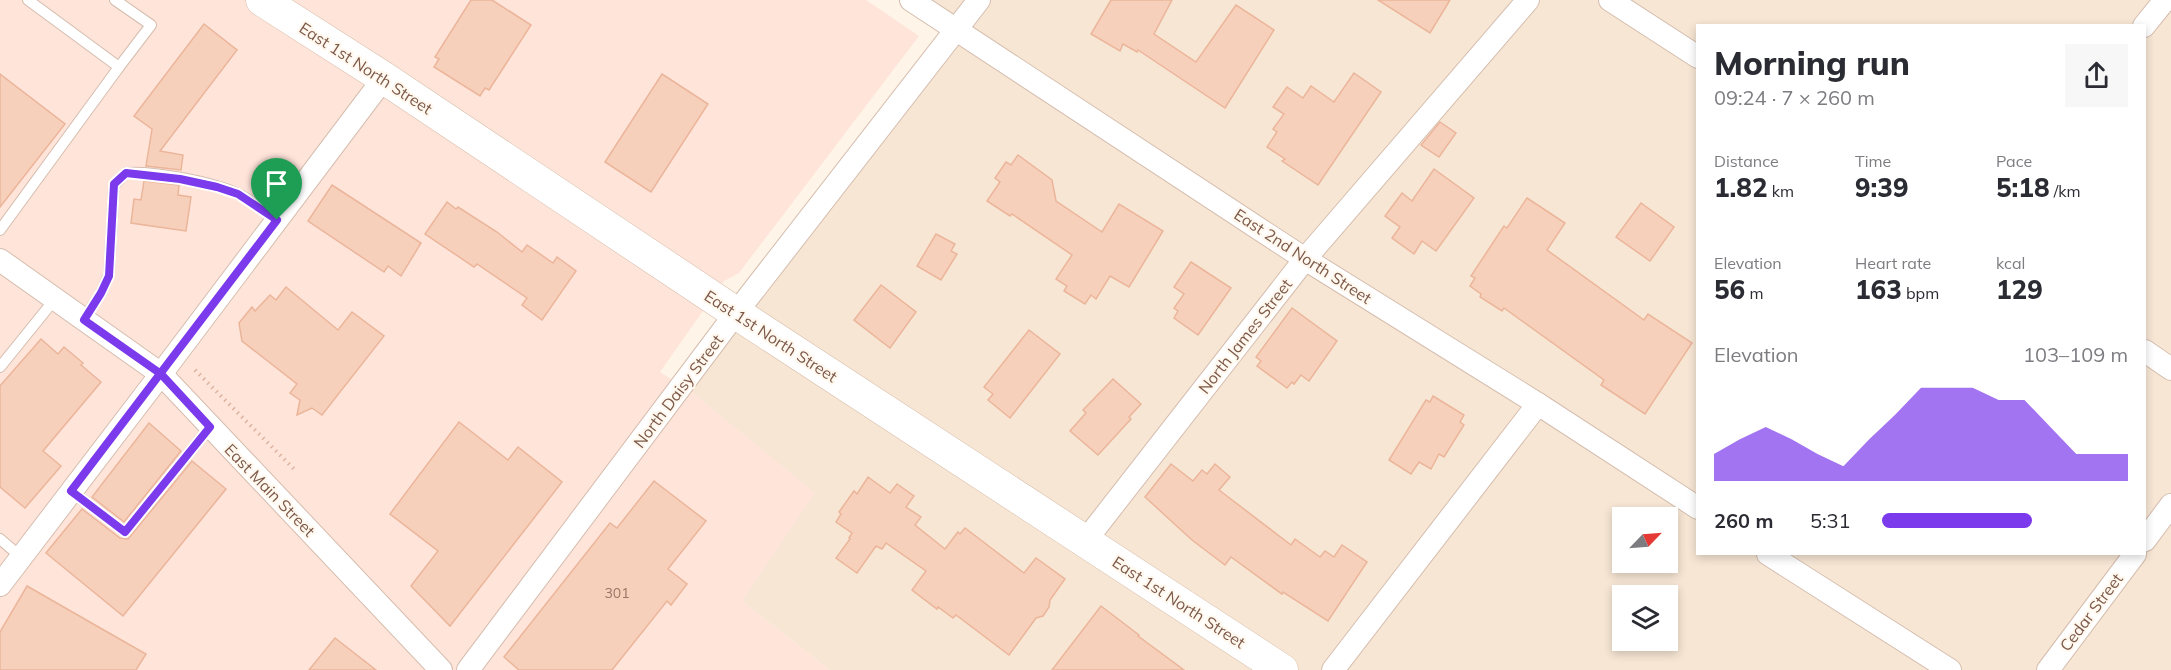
<!DOCTYPE html>
<html lang="en">
<head>
<meta charset="utf-8">
<style>
	:root { --surface:#fff; --page:#f7f7f7; --text:#2b2b33; --muted:#7c7c81; --accent:#7c3aed }
	body { margin:0; font-family:Mulish,sans-serif; background:var(--page); color:var(--text); height:100vh; display:flex; flex-direction:column; font-size:22px; white-space:nowrap }
	* { box-sizing:border-box; margin:0 }
	p { font-size:20px; color:var(--muted) }
	.icon { flex:none; width:33px; height:33px; fill:none; stroke:currentColor; stroke-width:2; stroke-linecap:round; stroke-linejoin:round }
	.map { position:relative; flex:1; overflow:hidden }
	.details { position:absolute; left:1696px; top:24px; width:450px; height:531px; display:flex; flex-direction:column; background:var(--surface); border-radius:0px; box-shadow:0 3px 9px #0003 }
	.details>* { flex:none }
	.needle { width:39px; rotate:65deg }
	.buttons { position:absolute; left:1612px; top:507px; display:grid; gap:12px }
	.buttons a { display:grid; place-items:center; width:66px; height:66px; border-radius:0px; background:var(--surface); box-shadow:0 3px 9px #0003; font-size:30px }
	.pin { position:absolute; display:grid; place-items:center; width:51px; height:51px; color:#fff; margin:-62px -26px; border-radius:50% 50% 50% 0; rotate:-45deg; box-shadow:0 0 6px #0007 }
	.pin .icon { rotate:45deg }
	.round { display:grid; place-items:center; flex:none; width:63px; height:63px; border-radius:0px; background:var(--page) }
	.overview { display:flex; align-items:center; justify-content:space-between; height:102px; padding:0 18px }
	h1 { font-size:33px; font-weight:800; line-height:45px }
	.stats { display:grid; grid-template-columns:repeat(3,1fr); gap:9px; height:102px; padding:6px 18px }
	.stats div { display:grid; align-content:center }
	.stats b { font-size:26px; font-weight:800 }
	.stats small { font-size:16px; font-weight:400 }
	.stats p { font-size:16px }
	.chart { height:168px; padding:12px 18px }
	.chart p { display:flex; justify-content:space-between }
	.chart svg { width:100%; height:108px; margin-top:6px; fill:var(--accent); opacity:.7 }
	ul { padding:0 18px; list-style:none; font-size:20px }
	li { display:grid; grid-template-columns:96px 72px 1fr; align-items:center; height:45px }
	li i { height:15px; border-radius:8px; background:var(--accent) }
	.map>svg:first-child { display:block }
	.residential { fill:#f7e6d4; fill-rule:evenodd }
	.commercial { fill:#ffe4da }
	.building { fill:#f7d0bc; stroke:#ebb59a; stroke-width:1.5 }
	.lines { fill:none; stroke-linecap:round; stroke-linejoin:round }
	.lane-casing { stroke:#d5bdae; stroke-width:12 }
	.street-casing { stroke:#d5bdae; stroke-width:24 }
	.secondary-casing { stroke:#d8bdaa; stroke-width:33 }
	.path { stroke:#ddb39e; stroke-width:4; stroke-dasharray:1.5 4.5; stroke-linecap:butt }
	.lane { stroke:#fff; stroke-width:10 }
	.street { stroke:#fff; stroke-width:22 }
	.secondary { stroke:#fff; stroke-width:32 }
	.route-casing { stroke:#fff; stroke-width:12 }
	.route { stroke:#7c3aed; stroke-width:8 }
	.labels { text-anchor:middle; stroke-width:4.5; stroke-linejoin:round; paint-order:stroke }
	.number-label { font-size:14px; fill:#9b7665 }
	.street-label { font-size:16px; fill:#7c5848; stroke:#fff8ef }
</style>
</head>
<body>
<div class="map">
<svg width="2171" height="670" viewBox="0 0 2171 670">
	<rect width="100%" height="100%" fill="#fef4e7"/>
	<path class="residential" d="M911,0H2171V670H830L742,601L814,493L682,384L955,30ZM1698,26H2145V554H1698ZM1623,518H1668V562H1623ZM1623,596H1668V640H1623Z"/>
	<path class="commercial" d="M0,0H866L919,36L739,273L724,281L660,372L688,389L815,493L742,601L830,670H0Z"/>
	<g class="building">
		<path d="M471,0H492L531,25L489,90L485,88L480,96L434,67L439,59L435,57Z"/>
		<path d="M1111,0H1172L1154,34L1196,62L1236,5L1274,30L1225,108L1138,50L1137,52L1123,44L1120,51L1091,34Z"/>
		<path d="M1378,0H1450L1430,33Z"/>
		<path d="M204,24L237,50L160,151L183,155L181,170L146,166L152,129L134,116Z"/>
		<path d="M1354,73L1381,92L1318,185L1282,161L1285,159L1267,147L1277,132L1273,129L1284,114L1273,107L1287,87L1303,98L1311,86L1334,102Z"/>
		<path d="M0,74L65,124L0,207Z"/>
		<path d="M662,74L708,104L651,192L605,162Z"/>
		<path d="M1440,122L1456,133L1439,157L1421,145Z"/>
		<path d="M1018,155L1052,180L1056,201L1102,232L1119,204L1163,231L1129,287L1110,276L1096,299L1091,295L1085,304L1064,291L1067,286L1056,279L1072,255L1012,214L1010,216L987,201L1000,182L995,178L1006,162L1011,165Z"/>
		<path d="M1434,169L1474,198L1436,251L1422,241L1414,254L1392,238L1400,227L1385,216L1402,193L1412,201Z"/>
		<path d="M144,181L179,185L178,195L191,197L186,231L131,223L134,199L141,200Z"/>
		<path d="M332,185L421,243L401,276L388,266L384,272L308,221Z"/>
		<path d="M1527,198L1565,223L1547,250L1644,320L1648,314L1692,343L1645,414L1601,385L1604,380L1504,308L1502,311L1480,297L1481,294L1470,286L1475,278L1471,276L1504,226L1507,228Z"/>
		<path d="M447,202L456,209L458,207L497,232L522,252L527,245L553,263L557,257L576,271L542,320L522,305L527,298L477,264L474,267L425,234Z"/>
		<path d="M1641,203L1674,227L1650,261L1616,237Z"/>
		<path d="M936,234L955,244L951,251L957,254L941,280L917,266Z"/>
		<path d="M1191,262L1231,288L1198,335L1174,318L1178,311L1174,308L1184,294L1174,287Z"/>
		<path d="M881,285L916,312L890,348L854,320Z"/>
		<path d="M286,287L338,330L352,312L384,336L322,415L312,408L297,415L300,400L290,393L297,384L242,341L239,323L252,307L255,311L270,295L276,300Z"/>
		<path d="M1292,308L1337,341L1309,381L1301,375L1294,384L1292,382L1287,388L1257,366L1261,361L1256,357Z"/>
		<path d="M1029,330L1060,354L1010,418L988,400L993,394L984,387Z"/>
		<path d="M41,339L58,354L64,347L83,363L81,365L101,382L43,451L61,466L25,508L0,487V386Z"/>
		<path d="M1113,379L1141,404L1129,417L1131,419L1098,455L1070,431L1086,413L1083,410Z"/>
		<path d="M1433,396L1464,415L1460,422L1464,425L1444,457L1439,454L1431,469L1419,462L1411,474L1389,460L1426,400L1430,402Z"/>
		<path d="M459,422L508,460L518,447L562,482L450,626L411,586L438,551L390,514Z"/>
		<path d="M149,423L181,451L124,522L92,497Z"/>
		<path d="M192,461L226,489L123,616L46,553L82,509L120,538L128,539Z"/>
		<path d="M1171,464L1193,481L1202,470L1207,474L1215,464L1230,477L1219,490L1291,545L1295,539L1320,557L1325,551L1334,557L1342,545L1367,562L1328,621L1283,592L1282,594L1231,557L1225,565L1192,540L1145,497Z"/>
		<path d="M868,477L890,493L897,484L914,496L906,507L921,517L915,525L945,549L958,532L960,534L965,528L1024,573L1036,558L1065,579L1050,600L1049,607L1043,616L1036,618L1009,655L956,615L953,618L938,607L937,609L912,590L926,571L886,543L882,549L876,546L857,573L836,558L850,539L849,538L852,533L836,522L841,514L839,512L854,491L857,494Z"/>
		<path d="M654,481L706,521L668,569L687,584L671,605L667,601L612,670H519L504,657L610,523L617,528Z"/>
		<path d="M27,586L109,633L146,654L136,670H0V632Z"/>
		<path d="M1101,606L1139,635L1138,636L1184,670H1052Z"/>
		<path d="M335,638L376,670H309Z"/>
	</g>
	<g class="lines">
		<g class="lane-casing">
			<g id="lane">
				<path d="M28,0L119,67L151,25L115,0"/>
				<path d="M0,230L119,67"/>
				<path d="M84,319L101,293L109,275L114,185L126,173C154,171 212,182 238,194C251,200 264,212 277,220"/>
				<path d="M0,367L55,299"/>
				<path d="M71,491L125,532L210,427"/>
				<path d="M0,539L21,557"/>
			</g>
		</g>
		<g class="street-casing">
			<g id="street">
				<path d="M911,0L1305,259L1538,404L1698,508"/>
				<path d="M1610,0L1698,57"/>
				<path d="M2144,26L2165,0"/>
				<path d="M0,260L161,374L441,670"/>
				<path d="M2145,351L2171,369"/>
				<path d="M1086,540L1305,259L1528,0"/>
				<path d="M2145,540L2171,505"/>
				<path d="M1768,554L1950,670"/>
				<path d="M0,585L161,374L384,78"/>
				<path d="M468,670L736,313L979,0"/>
				<path d="M1333,670L1538,404"/>
				<path d="M2048,670L2135,554"/>
			</g>
		</g>
		<g class="secondary-casing">
			<path id="secondary" d="M262,0L384,78L736,313L1282,670"/>
		</g>
		<path class="path" d="M195,370L294,469"/>
		<use href="#lane" class="lane"/>
		<use href="#street" class="street"/>
		<use href="#secondary" class="secondary"/>
	</g>
	<g class="lines">
		<g class="route-casing">
			<path id="route" d="M277,220L238,194L217,187L180,179L126,173L114,184L109,276L101,293L84,320L161,374L210,427L125,532L71,491L277,220"/>
		</g>
		<use href="#route" class="route"/>
	</g>
	<g class="labels">
		<g class="number-label">
			<text x="617" y="598">301</text>
		</g>
		<g class="street-label">
			<text transform="translate(366 68) rotate(33)" y="6">East 1st North Street</text>
			<text transform="translate(1303 256) rotate(33)" y="6">East 2nd North Street</text>
			<text transform="translate(771 336) rotate(33)" y="6">East 1st North Street</text>
			<text transform="translate(1245 336) rotate(-52)" y="6">North James Street</text>
			<text transform="translate(678 391) rotate(-53)" y="6">North Daisy Street</text>
			<text transform="translate(270 490) rotate(46)" y="6">East Main Street</text>
			<text transform="translate(1179 602) rotate(33)" y="6">East 1st North Street</text>
			<text transform="translate(2091 612) rotate(-53)" y="6">Cedar Street</text>
		</g>
	</g>
</svg>
<div class="buttons">
<a><svg class="needle" viewBox="-14 -14 28 28"><path d="M0-13l5 13h-10z" fill="#e53935"/><path d="M0 13l5-13h-10z" fill="#7c7c81"/></svg></a>
<a><svg class="icon" aria-label="layers" viewBox="0 0 24 24"><path d="M12 4l9 5-9 5-9-5zM3 14l9 5 9-5"/></svg></a>
</div>
<div class="pin" style="left:277px;top:220px;background:#1e9e55"><svg class="icon" aria-label="arrive" viewBox="0 0 24 24"><path d="M6 21V4h12l-3 4 3 4H6"/></svg></div>
<section class="details">
<div class="overview"><div><h1>Morning run</h1><p>09:24 · 7 × 260 m</p></div><a class="round"><svg class="icon" aria-label="share" viewBox="0 0 24 24"><path d="M12 15V3M7 8l5-5 5 5M5 13v7h14v-7"/></svg></a></div>
<div class="stats">
<div><p>Distance</p><b>1.82<small> km</small></b></div>
<div><p>Time</p><b>9:39</b></div>
<div><p>Pace</p><b>5:18<small> /km</small></b></div>
</div>
<div class="stats">
<div><p>Elevation</p><b>56<small> m</small></b></div>
<div><p>Heart rate</p><b>163<small> bpm</small></b></div>
<div><p>kcal</p><b>129</b></div>
</div>
<div class="chart"><p><span>Elevation</span>103–109 m</p>
<svg viewBox="0 0 160 44" preserveAspectRatio="none"><path d="M0 44V33L10 27L20 22L30 27L40 33L50 38L60 27L70 17L80 6L90 6L100 6L110 11L120 11L130 22L140 33L150 33L160 33V44z"/></svg>
</div>
<ul>
<li><b>260 m</b>5:31<i style="width:61%"></i></li>
</ul>
</section>
</div>
</body>
</html>
